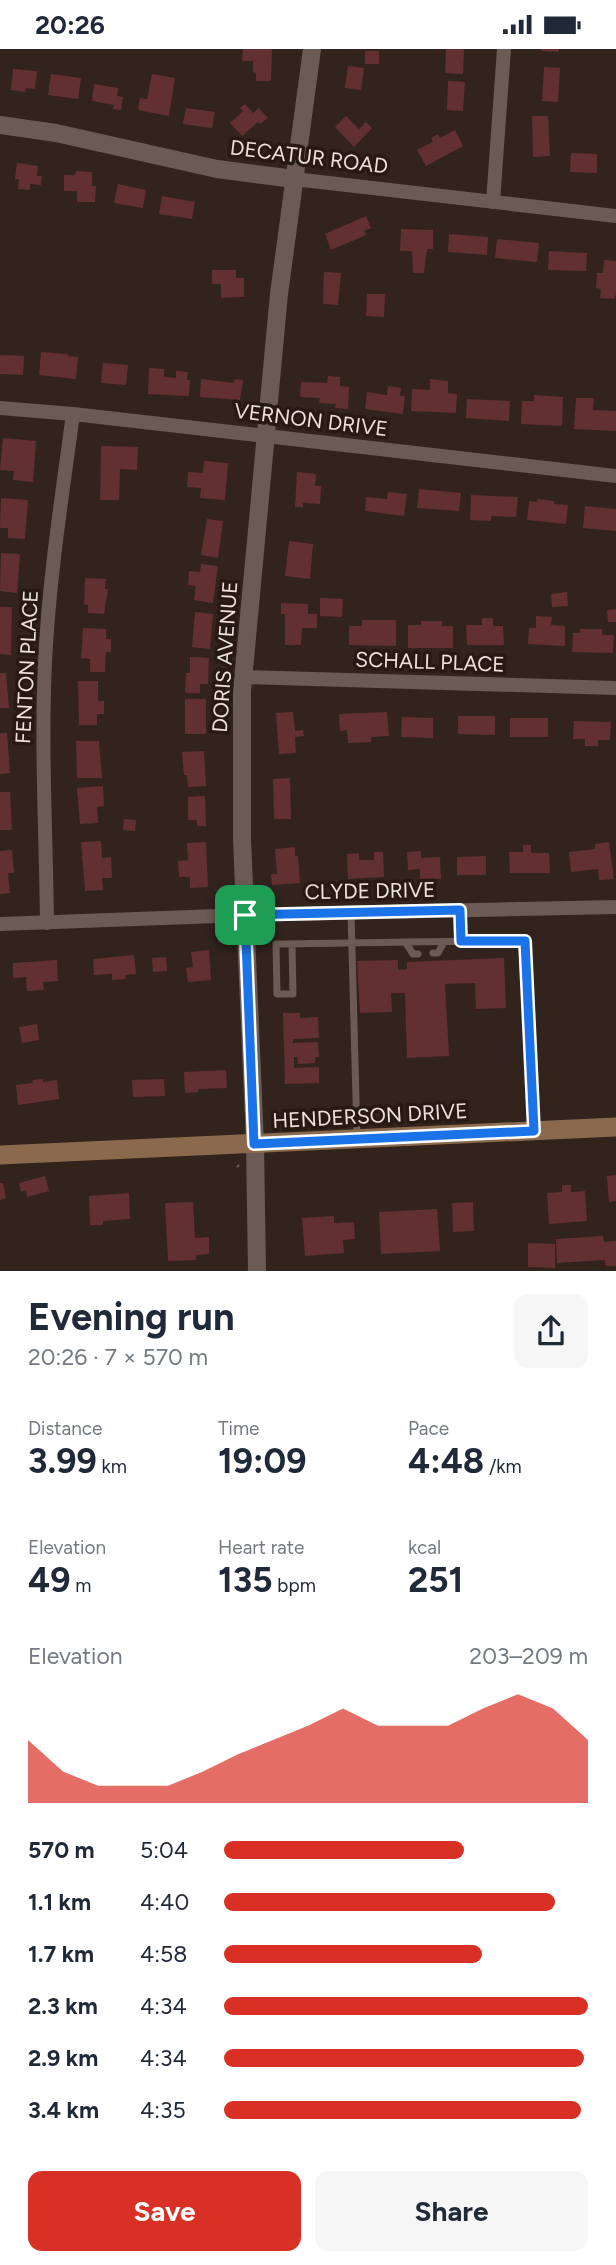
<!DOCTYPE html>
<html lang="en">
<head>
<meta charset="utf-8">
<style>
	:root { --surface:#fff; --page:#f6f6f7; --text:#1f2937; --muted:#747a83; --accent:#d93025 }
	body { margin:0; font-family:Figtree,sans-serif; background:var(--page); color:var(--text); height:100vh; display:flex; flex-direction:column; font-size:26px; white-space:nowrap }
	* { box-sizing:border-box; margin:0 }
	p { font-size:23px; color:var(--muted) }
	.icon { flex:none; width:38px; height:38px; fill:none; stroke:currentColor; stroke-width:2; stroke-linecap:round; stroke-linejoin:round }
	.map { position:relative; height:1222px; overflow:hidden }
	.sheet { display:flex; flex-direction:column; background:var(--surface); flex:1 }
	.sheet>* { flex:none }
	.pin { position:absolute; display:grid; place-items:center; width:60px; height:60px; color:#fff; margin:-30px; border-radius:14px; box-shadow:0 4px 10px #0006 }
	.round { display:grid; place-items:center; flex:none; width:74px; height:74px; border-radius:14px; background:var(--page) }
	.summary { display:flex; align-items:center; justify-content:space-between; height:119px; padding:0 28px }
	h1 { font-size:38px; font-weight:700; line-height:52px }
	.stats { display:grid; grid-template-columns:repeat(3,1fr); gap:10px; height:119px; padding:7px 28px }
	.stats div { display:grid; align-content:center }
	.stats b { font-size:35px; font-weight:700 }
	.stats small { font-size:19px; font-weight:400 }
	.stats p { font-size:19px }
	.chart { height:196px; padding:14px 28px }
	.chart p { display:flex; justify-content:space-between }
	.chart svg { width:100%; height:126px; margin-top:7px; fill:var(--accent); opacity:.7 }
	.cta { display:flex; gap:14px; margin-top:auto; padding:14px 28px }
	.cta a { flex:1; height:80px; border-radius:14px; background:var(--accent); color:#fff; font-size:28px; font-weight:700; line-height:80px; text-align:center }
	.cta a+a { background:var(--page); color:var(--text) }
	ul { padding:0 28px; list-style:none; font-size:23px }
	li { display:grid; grid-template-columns:112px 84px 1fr; align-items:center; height:52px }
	li i { height:18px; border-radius:9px; background:var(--accent) }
	.status { display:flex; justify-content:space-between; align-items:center; height:49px; padding:0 35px; background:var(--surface); direction:ltr }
	.status svg { height:19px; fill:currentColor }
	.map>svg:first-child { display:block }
	.building { fill:#633031 }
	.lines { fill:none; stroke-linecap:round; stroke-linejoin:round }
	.path { stroke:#6d605a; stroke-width:2; stroke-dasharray:5 5; stroke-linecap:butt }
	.service { stroke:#6c5b54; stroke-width:7 }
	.minor { stroke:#6c5b54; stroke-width:14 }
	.tertiary { stroke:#6c5b54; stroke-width:18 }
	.secondary { stroke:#8a694c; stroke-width:19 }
	.route-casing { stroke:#fff; stroke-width:14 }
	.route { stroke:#1a73e8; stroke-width:9 }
	.labels { text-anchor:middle; stroke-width:7; stroke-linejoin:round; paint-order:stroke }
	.street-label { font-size:21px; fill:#ebe1dd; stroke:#281913 }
</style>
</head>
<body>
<div class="status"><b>20:26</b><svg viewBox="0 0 49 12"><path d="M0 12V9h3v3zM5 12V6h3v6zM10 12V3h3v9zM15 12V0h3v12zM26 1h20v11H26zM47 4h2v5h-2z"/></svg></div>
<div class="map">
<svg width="616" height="1222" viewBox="0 0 616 1222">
	<rect width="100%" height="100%" fill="#32231d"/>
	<g class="building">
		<path d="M243,0H272L271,32H256V24L253,23V12H242Z"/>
		<path d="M446,0H464L463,25L445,24Z"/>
		<path d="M541,0H559V3L541,2Z"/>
		<rect x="365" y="2" width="14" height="13"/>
		<path d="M348,17L364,19L361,41L345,39Z"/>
		<path d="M544,18L560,19L558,53L542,52Z"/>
		<path d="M13,20L37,22L35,40L26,39L25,43L11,41Z"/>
		<path d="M51,25L81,29L78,50L48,46Z"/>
		<path d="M152,25L175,29L169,67L138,61L140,49L147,50Z"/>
		<path d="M448,32L465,33L463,62L447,61Z"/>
		<path d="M94,35L118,39L117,47L123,48L121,61L113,60L114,56L92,52Z"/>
		<path d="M245,55L253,64L259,59L268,69L260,75L258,73L242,87L230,74L243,62L240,59Z"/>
		<path d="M186,59L215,63L212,79L183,75Z"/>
		<path d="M346,67L359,80L366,73L372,79L354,98L335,78Z"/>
		<path d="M532,67H548L550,107L533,108Z"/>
		<path d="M455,81L463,97L426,117L417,101L433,93L431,89L438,85L440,89Z"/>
		<path d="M571,104L597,105V124L570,123Z"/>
		<path d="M17,114L38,117L37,127H42L41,136L30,135V141L18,140L19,130H15Z"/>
		<path d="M76,122L92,123V137H96L95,153H77V142H64V126H75Z"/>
		<path d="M118,135L146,141L143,159L114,154Z"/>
		<path d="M162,147L195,153L192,170L159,165Z"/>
		<path d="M366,167L371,179L364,182L366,186L331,201L325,185Z"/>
		<path d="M401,180L433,181V200H427L424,224H413L412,202H400Z"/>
		<path d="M449,185L488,188L487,206L448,203Z"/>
		<path d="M497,190L539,194L537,213L495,209Z"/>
		<path d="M549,202L587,204L586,222L548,221Z"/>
		<path d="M604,211L616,212V245L614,250L600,249L601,240L596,239L597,224H603Z"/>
		<path d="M212,221H236V229H244V248L221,249V235H212Z"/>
		<path d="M324,223L341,224L338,256L323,255Z"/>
		<path d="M367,245H385L384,268L366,267Z"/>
		<path d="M41,303L68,305V307L78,308L76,330L39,326Z"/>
		<path d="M0,306L24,307L23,326L0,325Z"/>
		<path d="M103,314L128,316L126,336L101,334Z"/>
		<path d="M149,319L164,320V328L176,329V322L188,323L187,331H190L189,347L148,345Z"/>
		<path d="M328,327L340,328V337L349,338L348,360L335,359L336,355L319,354L320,349L300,348L301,333L327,334Z"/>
		<path d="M201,330L234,334L235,330L243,331L240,351L200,348Z"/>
		<path d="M430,330L448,332V344L457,345L456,364L411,362L412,340L430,341Z"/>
		<path d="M388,337L401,339L400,347H405L403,365L365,360L367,343L387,346Z"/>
		<path d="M534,346L563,348L562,377L521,375L522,352H534Z"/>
		<path d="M576,349H594L593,361L616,362V382L574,380Z"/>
		<path d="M467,350L510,352L509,372L466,369Z"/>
		<path d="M3,389L36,392L33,433L13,431L14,422L0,421Z"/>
		<path d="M101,397L138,398L137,421L120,420L119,451H100Z"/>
		<path d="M204,412L228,414L225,451L200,449L201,439L187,438L188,423L203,424Z"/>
		<path d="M297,423L316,425L315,437H321L320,455L303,454V458H295Z"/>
		<path d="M419,440L461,444L459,462L417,459Z"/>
		<path d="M388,443L407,445L404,467L365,462L366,448L387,450Z"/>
		<path d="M471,446L518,448L516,468L491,467V472L470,471Z"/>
		<path d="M1,449L28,451L25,490L8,489V479H0Z"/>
		<path d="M538,450L554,452V455L568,456L566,475L527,471L529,452L537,453Z"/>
		<path d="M585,457L616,460V482L583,479Z"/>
		<path d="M207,470L223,472L218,509L201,506Z"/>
		<path d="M289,492L313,495L310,530L285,527Z"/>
		<path d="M1,504L20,505L17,544L0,542Z"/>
		<path d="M201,515L218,517L213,554L194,551L196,537L188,536L189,522L200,523Z"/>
		<path d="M85,529L106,530L105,540H108L104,565L88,564V556H84Z"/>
		<path d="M567,543L568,557L552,558L551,545Z"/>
		<path d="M320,549L343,550L342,568L320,567Z"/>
		<path d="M281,554L308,555V565H317V579H302L301,596H285V565H281Z"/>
		<path d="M0,558H12L11,606L0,605Z"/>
		<path d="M616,560V573H608L607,561Z"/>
		<path d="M195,563L213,565L210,600L192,598Z"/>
		<path d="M536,567L552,568L551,576L565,577V597L528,595L529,579H536Z"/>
		<path d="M482,569H493V577H503L504,596H467L466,576H482Z"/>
		<path d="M362,571H396V597L349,596V577H362Z"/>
		<path d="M421,572H442V577H453V599H408V576H421Z"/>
		<path d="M83,579L106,580V590H111V603H106L105,623H90V610L81,609Z"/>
		<path d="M580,580H602V586H614L613,604L572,603L573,584H580Z"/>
		<path d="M190,608L209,609L208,635H200V644H185L186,624H190Z"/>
		<path d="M0,624H6L9,659H0Z"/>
		<path d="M78,632H98V652H104V665H97V676H79Z"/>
		<rect x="185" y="650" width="21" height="35"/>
		<path d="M293,663L295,682L303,681L304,687L295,688L296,704L279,705L276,664Z"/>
		<path d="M387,663L389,687L371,688V693L348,694L347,681L340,682L339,665Z"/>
		<path d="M458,667H495V686L458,685Z"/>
		<path d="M402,668L433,669V689L401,688Z"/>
		<rect x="510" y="669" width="38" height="19"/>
		<path d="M574,672L611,673L610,691H598V697H585V690H573Z"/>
		<path d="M0,684H7L10,724L0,725Z"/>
		<path d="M76,692H99L102,729H77Z"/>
		<path d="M204,702L206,737L188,738L187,726H184L182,703Z"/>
		<path d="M290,729L291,770H274L273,730Z"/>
		<path d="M103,737L104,757L97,758L98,774L80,775L77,739Z"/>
		<path d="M0,743H10L12,781H0Z"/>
		<path d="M205,747L206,777H197V771H188V748Z"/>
		<path d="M124,770L136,771L135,782L123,781Z"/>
		<path d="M101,792L102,809L111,808L112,829H102L103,841L85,842L81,793Z"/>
		<path d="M206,793L208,838L190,839V828H179L178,812L188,811L187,794Z"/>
		<path d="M609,793L614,830L599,831L598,820L571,823L569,803L595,800V795Z"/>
		<path d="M523,796H531V804H549L550,824H510L509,803H523Z"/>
		<path d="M295,798V807H298L300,834L272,836L271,825H277L275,800Z"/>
		<path d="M12,801L14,824H8L10,844L0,845V802Z"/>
		<path d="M421,802V809L440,808L441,830L420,831V820L408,821L407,803Z"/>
		<path d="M374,803H383L384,828L348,830L347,805L359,804V811H374Z"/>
		<path d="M486,807V826H457V808Z"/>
		<path d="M209,901L211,931L188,933L186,919L193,918L191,903Z"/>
		<path d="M134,906L136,925L125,926L126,930L112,931V925L94,926L93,910Z"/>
		<path d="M166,908L167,922L153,923L152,909Z"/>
		<path d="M504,909L506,959L476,960L475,934L445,935L449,1007L407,1009L405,944H391L392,963L360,964L357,912L398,911V921L407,920V913Z"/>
		<path d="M57,911L58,932L43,933L44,941L27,942L26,928L13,929V914Z"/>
		<path d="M283,964H300V969L318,968L319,989L293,990V994L318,993L319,1008H315V1014L298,1015L297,1008H294V1019L319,1018V1034L285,1035Z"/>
		<path d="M37,975L39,991L22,994L19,978Z"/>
		<path d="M226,1021L227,1039L198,1040V1043L185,1044L184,1023Z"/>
		<path d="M43,1030V1033L57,1031L59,1050L18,1056L16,1036L33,1034L32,1031Z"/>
		<path d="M164,1030L165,1047L133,1048L132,1031Z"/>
		<path d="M616,1126V1152L609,1153L607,1127Z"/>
		<path d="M45,1127L49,1142L27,1148L26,1141L21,1143L19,1134Z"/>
		<path d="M0,1134H3L6,1149L0,1151Z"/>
		<path d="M562,1136H571V1143L585,1142L587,1172L549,1175L547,1144L562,1143Z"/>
		<path d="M129,1144L130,1170L103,1172V1176H90L89,1147Z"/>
		<path d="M193,1153L195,1189L209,1188V1205L196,1206V1211L168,1212L165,1154Z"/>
		<path d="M473,1153L474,1182L453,1183L452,1154Z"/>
		<path d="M437,1160L440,1202L381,1205L379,1163Z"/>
		<path d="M334,1167V1174L354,1173L355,1190L343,1191L344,1204L305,1207L302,1169Z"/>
		<path d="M603,1187L604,1193L616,1192V1217H606L605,1211L557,1214L556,1190Z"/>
		<path d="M528,1194L555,1195V1219L528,1218Z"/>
	</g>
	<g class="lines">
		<path class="path" d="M237,1118L239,1116"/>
		<g class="service">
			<path d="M460,862L461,892"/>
			<path d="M351,864L357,1087"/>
			<path d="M406,894L413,905H418"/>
			<path d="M292,895L293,945H277L276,895C359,894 442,892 525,892L534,1081"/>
			<path d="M433,904H438L444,893"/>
		</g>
		<g class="minor">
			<path d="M294,130L616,167"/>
			<path d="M493,153L504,0"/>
			<path d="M0,359L73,365L616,427"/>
			<path d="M243,628L616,639"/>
			<path d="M47,874C46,787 41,700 45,613C49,530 62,447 73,365"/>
			<path d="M0,875L245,866L616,858"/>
		</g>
		<g class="tertiary">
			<path d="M0,76L56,84L217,120L294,130"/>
			<path d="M257,1222L255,1095L242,790V642L279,245L312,0"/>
		</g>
		<path class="secondary" d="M0,1106L616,1078"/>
	</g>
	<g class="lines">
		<g class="route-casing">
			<path id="route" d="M460,861L461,892H525L534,1082L254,1095L245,866Z"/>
		</g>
		<use href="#route" class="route"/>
	</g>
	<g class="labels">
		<g class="street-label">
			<text transform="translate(309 108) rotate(7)" y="7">DECATUR ROAD</text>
			<text transform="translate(311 371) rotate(7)" y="7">VERNON DRIVE</text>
			<text transform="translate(225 608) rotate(-86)" y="7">DORIS AVENUE</text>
			<text transform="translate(430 613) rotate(2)" y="7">SCHALL PLACE</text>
			<text transform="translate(27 618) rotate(-87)" y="7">FENTON PLACE</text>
			<text transform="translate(370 842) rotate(-1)" y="7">CLYDE DRIVE</text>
			<text transform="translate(370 1067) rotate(-3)" y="7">HENDERSON DRIVE</text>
		</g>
	</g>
</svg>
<div class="pin" style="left:245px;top:866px;background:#1e9e55"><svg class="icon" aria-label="arrive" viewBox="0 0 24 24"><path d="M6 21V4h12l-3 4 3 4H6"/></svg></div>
</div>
<section class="sheet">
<div class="summary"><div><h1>Evening run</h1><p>20:26 · 7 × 570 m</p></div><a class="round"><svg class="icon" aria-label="share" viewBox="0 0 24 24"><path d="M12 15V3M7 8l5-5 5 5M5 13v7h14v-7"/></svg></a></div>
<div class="stats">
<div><p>Distance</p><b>3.99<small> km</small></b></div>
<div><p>Time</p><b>19:09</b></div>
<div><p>Pace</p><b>4:48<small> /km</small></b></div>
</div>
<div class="stats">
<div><p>Elevation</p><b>49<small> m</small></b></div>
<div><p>Heart rate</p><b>135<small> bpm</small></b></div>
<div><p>kcal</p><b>251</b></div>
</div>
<div class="chart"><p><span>Elevation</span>203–209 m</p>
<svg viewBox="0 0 160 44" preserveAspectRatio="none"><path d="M0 44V22L10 33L20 38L30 38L40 38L50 33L60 27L70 22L80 17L90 11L100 17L110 17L120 17L130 11L140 6L150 11L160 22V44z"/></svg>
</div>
<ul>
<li><b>570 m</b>5:04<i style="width:66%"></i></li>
<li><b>1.1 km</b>4:40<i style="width:91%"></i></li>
<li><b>1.7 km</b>4:58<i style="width:71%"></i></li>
<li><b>2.3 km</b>4:34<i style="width:100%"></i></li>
<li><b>2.9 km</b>4:34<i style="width:99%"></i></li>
<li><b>3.4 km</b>4:35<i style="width:98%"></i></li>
</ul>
<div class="cta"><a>Save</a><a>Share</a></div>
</section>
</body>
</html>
